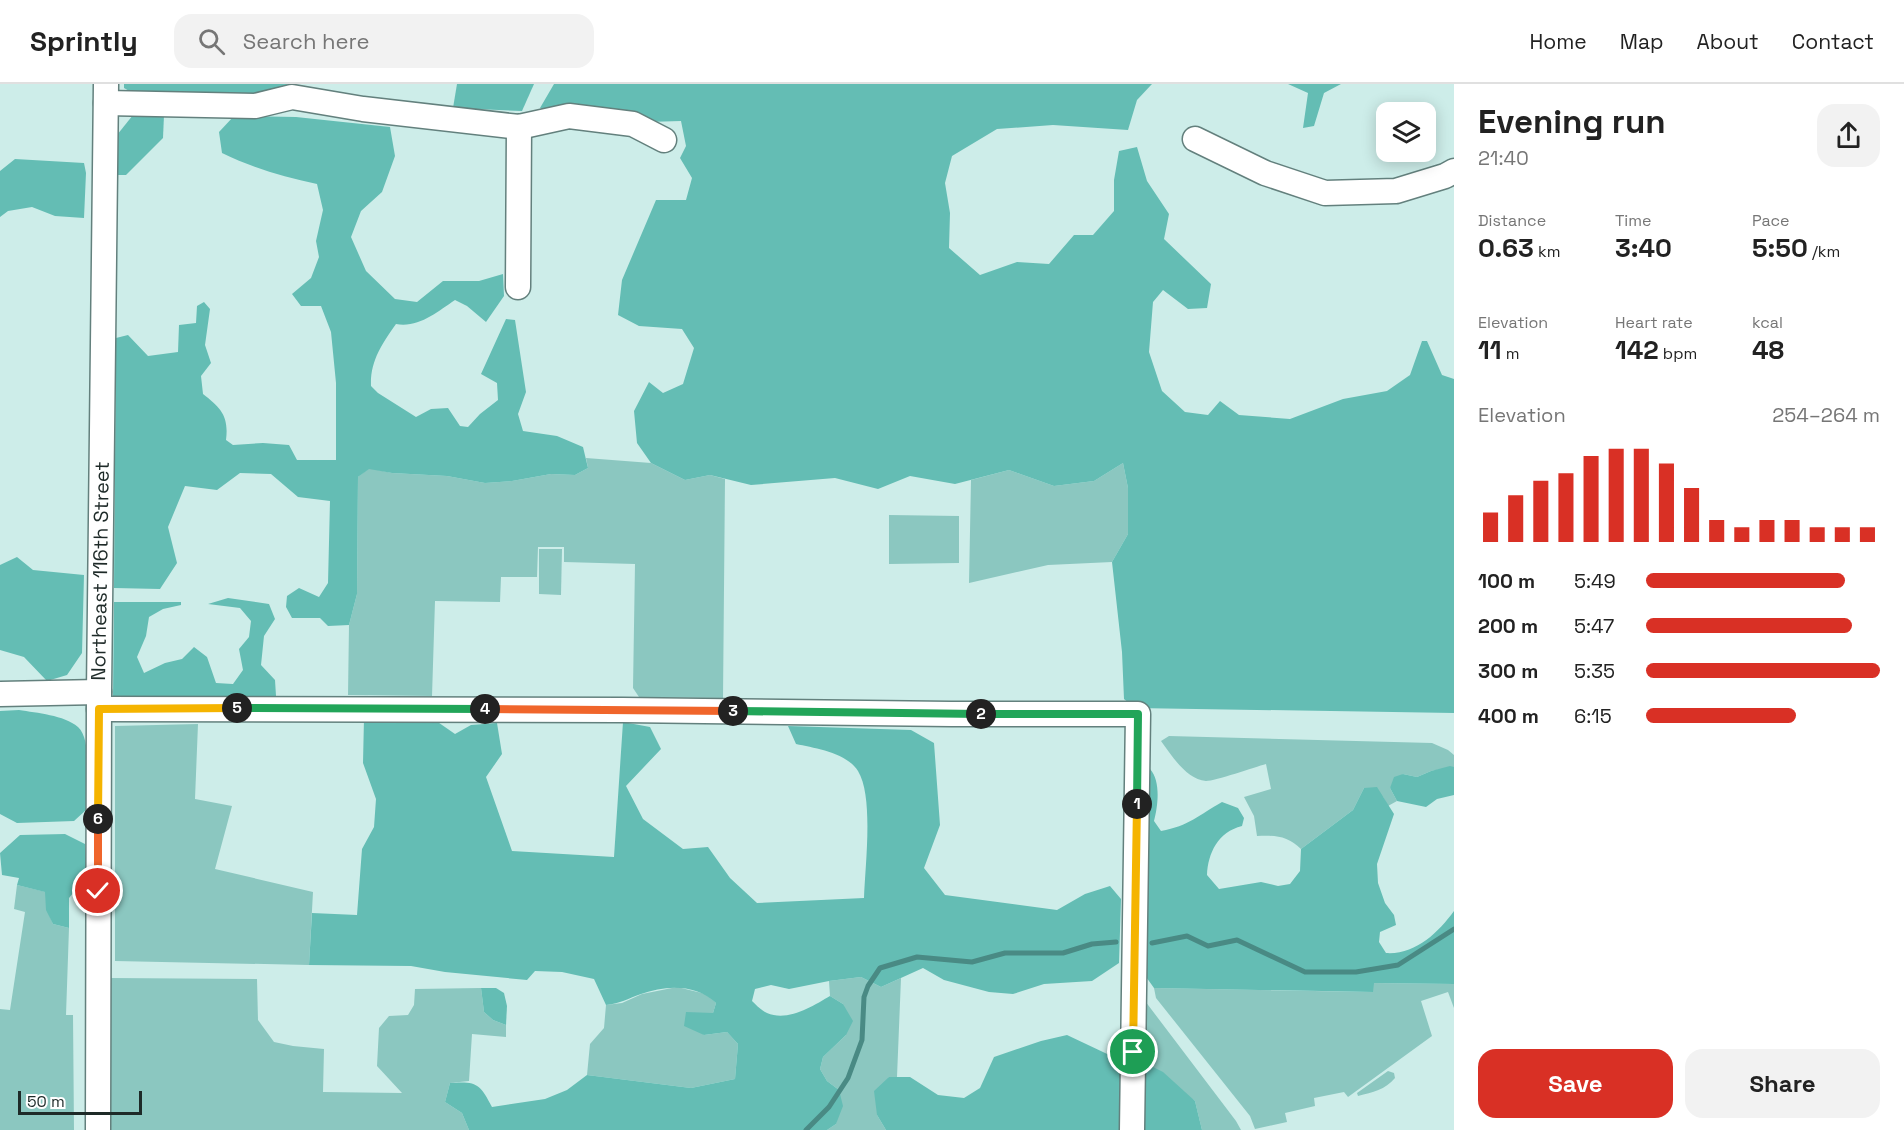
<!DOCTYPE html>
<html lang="en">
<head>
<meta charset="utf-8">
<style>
	:root { --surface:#fff; --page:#f2f2f2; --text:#222; --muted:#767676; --line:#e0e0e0; --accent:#d93025 }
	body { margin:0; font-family:"Space Grotesk",sans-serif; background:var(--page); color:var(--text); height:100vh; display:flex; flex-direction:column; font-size:22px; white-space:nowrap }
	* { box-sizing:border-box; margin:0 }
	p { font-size:20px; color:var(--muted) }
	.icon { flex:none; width:33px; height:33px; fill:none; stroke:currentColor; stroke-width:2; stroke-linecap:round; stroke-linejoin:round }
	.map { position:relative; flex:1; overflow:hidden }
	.details { display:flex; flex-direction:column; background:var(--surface); width:450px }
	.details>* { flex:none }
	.buttons { position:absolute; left:1376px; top:18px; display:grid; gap:12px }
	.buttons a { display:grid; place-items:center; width:60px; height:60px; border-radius:12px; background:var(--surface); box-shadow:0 3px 15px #0003; font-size:30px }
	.scale { position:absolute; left:18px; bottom:15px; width:124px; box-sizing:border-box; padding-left:6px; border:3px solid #1e2a28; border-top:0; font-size:16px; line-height:21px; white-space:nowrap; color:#1e2a28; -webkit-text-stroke:4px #fff; paint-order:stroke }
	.pin { position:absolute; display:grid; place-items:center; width:51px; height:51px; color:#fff; margin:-26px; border:3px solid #fff; border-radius:50%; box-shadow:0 2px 6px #0007 }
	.km { position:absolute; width:30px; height:30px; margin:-15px; border-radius:50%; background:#222; color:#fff; font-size:16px; line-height:30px; text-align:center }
	.round { display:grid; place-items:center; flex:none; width:63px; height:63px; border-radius:18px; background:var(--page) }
	.summary { display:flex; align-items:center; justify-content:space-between; height:102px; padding:0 24px }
	h1 { font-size:33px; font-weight:800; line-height:45px }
	.stats { display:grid; grid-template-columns:repeat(3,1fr); gap:9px; height:102px; padding:6px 24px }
	.stats div { display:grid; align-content:center }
	.stats b { font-size:26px; font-weight:800 }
	.stats small { font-size:16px; font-weight:400 }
	.stats p { font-size:16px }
	.chart { height:168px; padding:12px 24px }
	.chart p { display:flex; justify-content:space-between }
	.chart svg { width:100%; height:108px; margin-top:6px; stroke:var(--accent); stroke-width:6 }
	.primary-button { display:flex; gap:12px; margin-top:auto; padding:12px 24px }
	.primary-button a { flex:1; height:69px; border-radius:18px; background:var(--accent); color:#fff; font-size:24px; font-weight:800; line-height:69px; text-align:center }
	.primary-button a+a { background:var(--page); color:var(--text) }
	ul { padding:0 24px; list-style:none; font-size:20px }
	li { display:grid; grid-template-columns:96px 72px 1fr; align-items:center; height:45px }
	li i { height:15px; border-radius:8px; background:var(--accent) }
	header { display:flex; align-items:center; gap:36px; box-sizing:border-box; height:84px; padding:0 30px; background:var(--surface); border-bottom:2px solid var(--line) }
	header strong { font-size:28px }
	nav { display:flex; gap:33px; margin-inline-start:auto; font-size:21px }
	.search { width:420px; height:54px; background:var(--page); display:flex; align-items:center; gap:15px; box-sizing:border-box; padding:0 21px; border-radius:18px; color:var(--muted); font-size:22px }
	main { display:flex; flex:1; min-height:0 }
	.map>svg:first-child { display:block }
	.green { fill:#8bc7c0 }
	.forest { fill:#64bdb4 }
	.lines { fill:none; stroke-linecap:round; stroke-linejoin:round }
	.stream { stroke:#498a84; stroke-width:5 }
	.minor-casing { stroke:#63807d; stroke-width:27 }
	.minor { stroke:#fff; stroke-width:24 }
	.split-1-casing { stroke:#fff; stroke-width:12 }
	.split-2-casing { stroke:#fff; stroke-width:12 }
	.split-3-casing { stroke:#fff; stroke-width:12 }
	.split-4-casing { stroke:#fff; stroke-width:12 }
	.split-5-casing { stroke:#fff; stroke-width:12 }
	.split-6-casing { stroke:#fff; stroke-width:12 }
	.split-7-casing { stroke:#fff; stroke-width:12 }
	.split-1 { stroke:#f5b400; stroke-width:8 }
	.split-2 { stroke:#22a559; stroke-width:8 }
	.split-3 { stroke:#22a559; stroke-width:8 }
	.split-4 { stroke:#f0652b; stroke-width:8 }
	.split-5 { stroke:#22a559; stroke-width:8 }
	.split-6 { stroke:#f5b400; stroke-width:8 }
	.split-7 { stroke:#f0652b; stroke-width:8 }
	.labels { text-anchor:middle; stroke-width:6; stroke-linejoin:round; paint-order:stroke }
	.street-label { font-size:20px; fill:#1e2a28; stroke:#fff }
</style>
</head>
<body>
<header>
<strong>Sprintly</strong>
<div class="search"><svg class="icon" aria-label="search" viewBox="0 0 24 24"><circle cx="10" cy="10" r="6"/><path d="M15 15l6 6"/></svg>Search here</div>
<nav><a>Home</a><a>Map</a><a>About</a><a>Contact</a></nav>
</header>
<main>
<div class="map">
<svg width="1454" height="1046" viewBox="0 0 1454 1046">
	<rect width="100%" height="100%" fill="#cdede9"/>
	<g class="green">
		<path d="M586,374L651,379L685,396L710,391L725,395L723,614L639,613L633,604L635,480L564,478V463H538L537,493H501L500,518L435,517L432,612L348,611L349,541L357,510L358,393L369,384L392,389L447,392L485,399L512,397L551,390L575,391L588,384Z"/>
		<path d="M1123,379L1128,404V450L1112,478L1048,481L969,499L971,396L1009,386L1054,402L1094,397Z"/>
		<path d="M889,431L959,432V479L889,480Z"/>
		<path d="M539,465H562L561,511L539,510Z"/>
		<path d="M198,640L195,715L232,722L215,785L313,808L309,881L115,877V642Z"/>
		<path d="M1169,652L1432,659L1448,666L1454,671V683L1431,687L1417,693L1403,690L1390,704L1397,717L1388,722L1383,713L1364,704L1353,726L1301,765C1288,752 1275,751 1257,752L1254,732L1244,713L1271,705L1266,680C1255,683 1215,697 1206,697C1186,695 1172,672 1161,657Z"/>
		<path d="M17,801L46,808L47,826L53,840L69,844L66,931H73L74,1046H0V925L10,926L25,828L14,825Z"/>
		<path d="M861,893L881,903L901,894L897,993H889L877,1031L886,1046H827L836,1040L839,1006L827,997L820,985L823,973L846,951L843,920L830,912L829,897Z"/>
		<path d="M110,894L257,895L258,936L274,958L293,962L324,965L323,1008L402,1009L377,982L379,944L389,932L408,931L414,921L415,905L481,904L484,928L493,936L506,941V953L472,950L469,997L450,999L445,1018L462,1029L469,1046H110Z"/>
		<path d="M1373,899L1454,900V924L1448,908L1421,917L1432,952L1348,1013L1344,1008L1314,1014L1315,1022L1285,1029L1287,1038L1255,1045L1250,1032L1156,914L1154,904L1372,908Z"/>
		<path d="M677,903L706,910L716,919L713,929H687L704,951L727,948L738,960L735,995L691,1004L587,991L590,960L604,944L606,921L622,919L642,910Z"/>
		<path d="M1142,913L1236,1037L1241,1046H1202L1195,1017L1139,976Z"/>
		<path d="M1388,987L1394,989L1395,994C1385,1006 1373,1008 1358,1012L1357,1009Z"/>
	</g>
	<g class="forest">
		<path d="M124,0H289L275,7L240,16L138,12L124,4Z"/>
		<path d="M457,0H534L522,27L453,24Z"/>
		<path d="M554,0H1152L1137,16L1128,46L1053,41L997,45L952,72L945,99L950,129L949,164L980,191L1017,178L1049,180L1074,151H1093L1114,127V96L1119,67L1137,63L1147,97L1169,130L1164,155L1211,200L1207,224L1188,225L1163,206L1153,218L1149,268L1162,307L1185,328L1208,331L1220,317L1239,331L1290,335L1343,315L1387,307L1410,291L1422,257H1427L1442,291L1454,295V629L1135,624L1124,615L1122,568L1112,478L1128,450V404L1123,379L1094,397L1054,402L1009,386L955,400L910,392L878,405L835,394L751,401L710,391L685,396L651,379L637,359L634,327L649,298L663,309L683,300L694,264L682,245L639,242L618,231L622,196L656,116H686L692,94L680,74L686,62L681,37L647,38L549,28L540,24Z"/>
		<path d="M1288,0H1341L1324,9L1314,42L1303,44L1308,9Z"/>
		<path d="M133,31H164L163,54L126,91H117V51Z"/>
		<path d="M234,32L296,33L390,43L395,72L382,108L361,127L351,153L366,187L395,215L417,218L443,197H479L503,190L504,212L486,238L467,222L455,216C437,228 419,244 396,240C382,260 370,277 371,302L378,309L416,333L431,325L448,324L460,342L468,343L480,330L498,316L497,299L481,290L506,235L515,236L526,308L518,330L523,347L557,352L583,363L588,384L575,391L551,390L512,397L485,399L447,392L392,389L369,385L358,393L357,510L349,541L328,542L320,534H292L286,523L287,512L299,504L319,513L328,499L330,417L298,413L271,390L240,389L217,406L185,402L168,443L177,479L160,505L114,504L116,254L128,251L148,272L178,268L179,241L196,239L197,222L204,218L210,225L205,261L211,279L201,292L203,310C221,324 229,332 226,356L233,361L263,359L289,361L297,376H336V299L331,248L321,222H301L292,210L311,194L319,173L316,157L323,126L317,100C283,93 253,84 222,69L219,48Z"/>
		<path d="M15,75L84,79L86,89L84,134L55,132L32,123L8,127L0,133V87Z"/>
		<path d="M17,473L33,486L84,491L82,569L67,591L47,597L24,573L0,566V481Z"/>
		<path d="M228,514L269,520L275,535L264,552L261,581L275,596L276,612L113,613L114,518H181V521L163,525L149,533L146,552L137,573L144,589L165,579L182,575L194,563L207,573L216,599L233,600L243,586L239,565L249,553L251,537L240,524L208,520Z"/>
		<path d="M19,626C37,629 64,631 78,643C93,656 86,707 86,726L74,737L17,739L0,730V627Z"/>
		<path d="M364,634H432L455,650L471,641L497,639L502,670L486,693L512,767L614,773L623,638L650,643L661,665L626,702L643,735L683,765L708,763L730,794L757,819L864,814C865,782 874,713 858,687C847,669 815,664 796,660L788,642L911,646L934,659L940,741L924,784L945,811L1057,826L1085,810L1110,802L1121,815L1119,879L1092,897L1044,900L1013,910L989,908L944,896L923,884L881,903L861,893L829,897L789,905L771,901L755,905L752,917C756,921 762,927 767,929C788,938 813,922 830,912L843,920L853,937L846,951L823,973L820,985L827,997L839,1006L843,1022L836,1040L827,1046H469L462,1029L445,1018L450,999C477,997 480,1000 492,1023L545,1015L567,1006L587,991L691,1004L735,995L738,960L727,948L704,951L684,942L686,928L713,929L716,919C696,900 666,901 641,910C627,915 621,919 606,921L594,895L562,888L535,887L527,896L445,888L411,882L309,881L312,829L357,831L362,765L374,743L376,715L363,679Z"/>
		<path d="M1450,682L1454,683V711L1437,715L1426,723L1397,717L1390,704L1394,693L1403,690L1417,693L1431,687Z"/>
		<path d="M1150,685C1161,697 1158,722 1154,737L1161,747C1189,742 1199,731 1222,718L1238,724L1244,734L1242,742C1218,748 1208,769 1207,791L1219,805L1261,798L1278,802L1290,800L1300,787L1301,765L1353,726L1364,704L1377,703L1394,730L1377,780L1378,799L1385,819L1394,831L1396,841L1380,848L1379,858L1386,869C1415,871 1438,849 1454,827V900L1374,899L1373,908L1154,904L1139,883L1146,688Z"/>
		<path d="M65,750L85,760L87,792L69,814V844L53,840L46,826L45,808L17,801L19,794L2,791L0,769L20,751Z"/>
		<path d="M481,904H496L504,909L507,922L506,941L493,936L484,928Z"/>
		<path d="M1067,951L1122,977L1121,1046H886L877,1031L874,1007L889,993H910L938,1011L964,1014L980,1004L994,973L1041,957Z"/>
		<path d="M1139,976L1163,988L1195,1017L1202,1046H1138Z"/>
	</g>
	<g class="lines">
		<g class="stream">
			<path d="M1152,859L1187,852L1208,862L1237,856L1305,888H1356L1398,881L1454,845"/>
			<path d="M806,1046L829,1023L848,994L862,956L864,913L868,902L880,884L917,873L972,878L1005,869H1063L1092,860L1116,858"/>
		</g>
		<g class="minor-casing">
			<g id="minor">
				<path d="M106,19L255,22L292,13L363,25L519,43L569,32L633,40L664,56"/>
				<path d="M1195,55L1265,89L1325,109L1396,107L1445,92L1454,87"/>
				<path d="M518,203L519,43"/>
				<path d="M0,610L99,608"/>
				<path d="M99,625L623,626L951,630H1138L1132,1046"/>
				<path d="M98,1046L99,608L106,0"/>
			</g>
		</g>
		<use href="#minor" class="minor"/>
	</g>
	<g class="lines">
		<g class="split-1-casing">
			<path id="split-1" d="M1133,968L1137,720"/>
		</g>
		<g class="split-2-casing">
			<path id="split-2" d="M981,630H1138L1137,720"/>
		</g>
		<g class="split-3-casing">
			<path id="split-3" d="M733,627L981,630"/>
		</g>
		<g class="split-4-casing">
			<path id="split-4" d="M485,625L733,627"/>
		</g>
		<g class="split-5-casing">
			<path id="split-5" d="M237,624L485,625"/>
		</g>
		<g class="split-6-casing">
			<path id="split-6" d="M98,735L99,625L237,624"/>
		</g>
		<g class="split-7-casing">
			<path id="split-7" d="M98,807V735"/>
		</g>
		<use href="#split-1" class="split-1"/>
		<use href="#split-2" class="split-2"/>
		<use href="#split-3" class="split-3"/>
		<use href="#split-4" class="split-4"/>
		<use href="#split-5" class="split-5"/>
		<use href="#split-6" class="split-6"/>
		<use href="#split-7" class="split-7"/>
	</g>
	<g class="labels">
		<g class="street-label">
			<text transform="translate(100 487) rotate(-89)" y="7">Northeast 116th Street</text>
		</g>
	</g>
</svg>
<div class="buttons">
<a><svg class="icon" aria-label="layers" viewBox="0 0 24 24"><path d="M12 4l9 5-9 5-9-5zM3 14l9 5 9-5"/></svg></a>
</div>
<div class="scale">50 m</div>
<div class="pin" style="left:1133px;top:968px;background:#1e9e55"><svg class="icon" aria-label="arrive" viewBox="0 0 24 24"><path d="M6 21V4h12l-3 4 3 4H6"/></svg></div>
<div class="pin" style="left:98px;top:807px;background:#d93025"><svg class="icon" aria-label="check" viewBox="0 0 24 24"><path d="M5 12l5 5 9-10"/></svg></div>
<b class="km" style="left:1137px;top:720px">1</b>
<b class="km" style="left:981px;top:630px">2</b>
<b class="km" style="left:733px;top:627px">3</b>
<b class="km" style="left:485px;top:625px">4</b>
<b class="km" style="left:237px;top:624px">5</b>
<b class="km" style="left:98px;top:735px">6</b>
</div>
<section class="details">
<div class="summary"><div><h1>Evening run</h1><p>21:40</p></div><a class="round"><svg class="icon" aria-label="share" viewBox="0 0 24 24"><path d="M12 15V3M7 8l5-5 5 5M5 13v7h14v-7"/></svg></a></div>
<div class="stats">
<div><p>Distance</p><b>0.63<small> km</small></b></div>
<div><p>Time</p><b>3:40</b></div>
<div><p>Pace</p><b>5:50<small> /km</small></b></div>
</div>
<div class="stats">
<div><p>Elevation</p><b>11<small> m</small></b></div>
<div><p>Heart rate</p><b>142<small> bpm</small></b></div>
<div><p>kcal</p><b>48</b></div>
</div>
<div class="chart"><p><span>Elevation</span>254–264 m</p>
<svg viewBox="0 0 160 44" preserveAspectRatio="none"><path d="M5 44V32M15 44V25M25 44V19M35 44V16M45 44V9M55 44V6M65 44V6M75 44V12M85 44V22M95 44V35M105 44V38M115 44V35M125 44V35M135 44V38M145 44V38M155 44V38"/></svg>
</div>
<ul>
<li><b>100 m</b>5:49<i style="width:85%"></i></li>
<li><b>200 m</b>5:47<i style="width:88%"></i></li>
<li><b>300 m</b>5:35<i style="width:100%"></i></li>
<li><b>400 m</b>6:15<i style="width:64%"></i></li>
</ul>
<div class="primary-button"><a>Save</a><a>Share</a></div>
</section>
</main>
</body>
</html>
